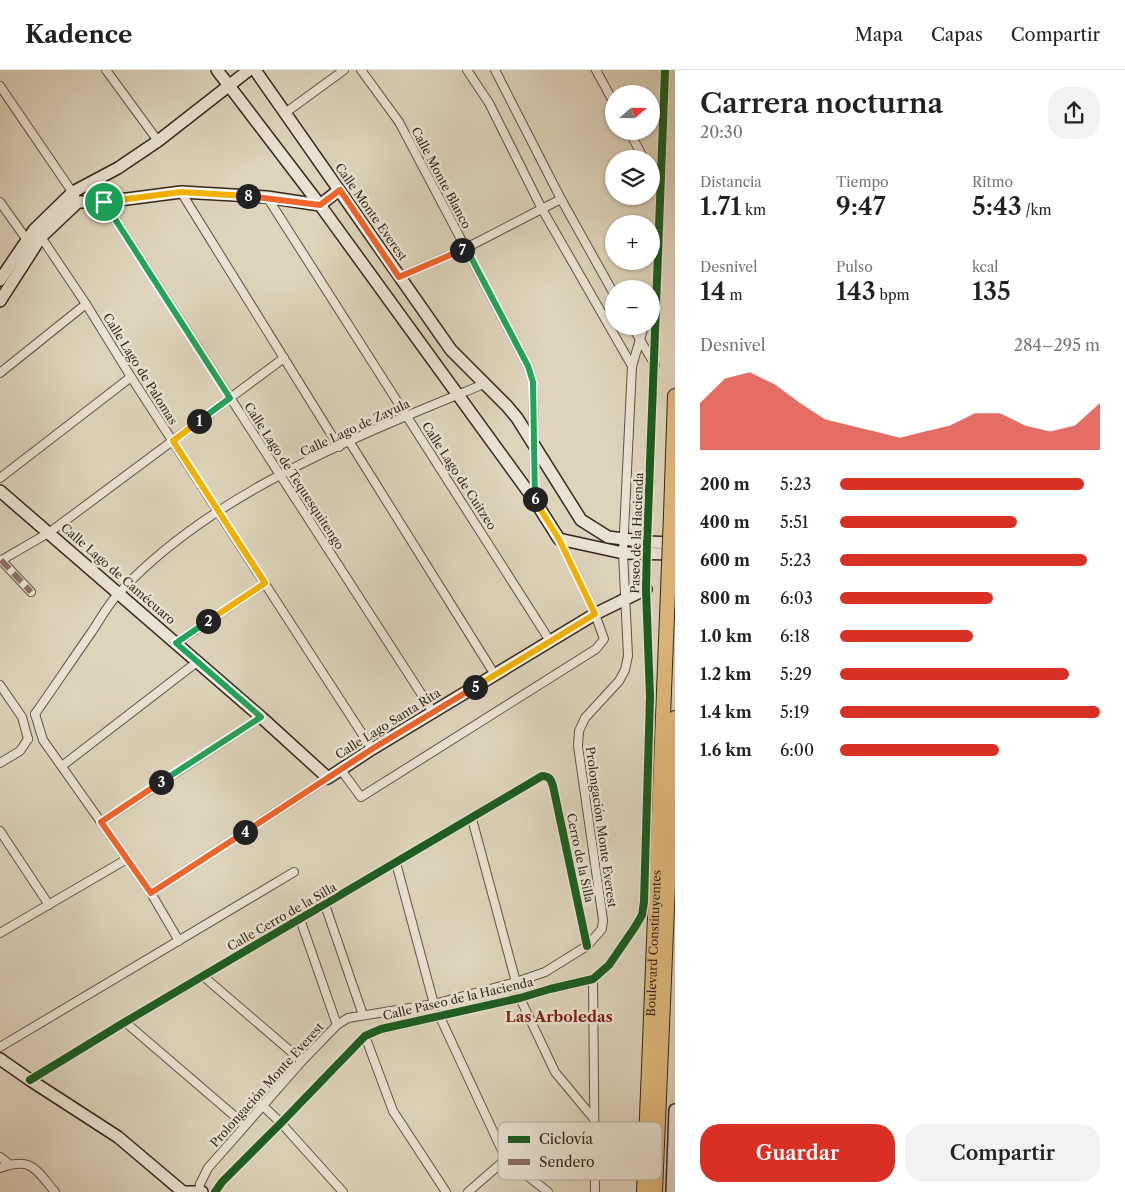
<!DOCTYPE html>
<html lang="es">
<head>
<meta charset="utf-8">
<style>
	:root { --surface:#fff; --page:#f2f2f2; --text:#222; --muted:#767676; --line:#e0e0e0; --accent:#d93025 }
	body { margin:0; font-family:"Libre Caslon Text",serif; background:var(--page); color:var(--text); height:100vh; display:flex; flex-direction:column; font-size:19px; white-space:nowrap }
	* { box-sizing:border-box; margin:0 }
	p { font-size:16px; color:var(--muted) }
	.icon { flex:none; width:28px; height:28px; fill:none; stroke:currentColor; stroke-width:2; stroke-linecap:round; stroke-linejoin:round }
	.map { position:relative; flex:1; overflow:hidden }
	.drawer { display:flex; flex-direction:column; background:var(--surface); width:450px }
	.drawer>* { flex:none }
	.needle { width:32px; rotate:70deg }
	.fabs { position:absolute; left:605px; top:15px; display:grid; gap:10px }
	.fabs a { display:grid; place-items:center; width:55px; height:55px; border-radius:50%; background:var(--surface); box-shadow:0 1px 4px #0004; font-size:25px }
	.pin { position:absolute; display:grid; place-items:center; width:42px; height:42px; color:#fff; margin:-21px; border:2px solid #fff; border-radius:50%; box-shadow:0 1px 5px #0007 }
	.km { position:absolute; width:25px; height:25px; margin:-12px; border-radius:50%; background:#222; color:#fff; font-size:14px; line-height:25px; text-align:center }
	.round { display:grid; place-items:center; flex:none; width:52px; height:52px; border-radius:20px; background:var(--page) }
	.summary { display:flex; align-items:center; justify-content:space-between; height:85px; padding:0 25px }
	h1 { font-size:28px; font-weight:600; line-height:38px }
	.metrics { display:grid; grid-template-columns:repeat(3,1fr); gap:8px; height:85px; padding:5px 25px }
	.metrics div { display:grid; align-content:center }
	.metrics b { font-size:25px; font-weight:600 }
	.metrics small { font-size:14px; font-weight:400 }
	.metrics p { font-size:14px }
	.chart { height:140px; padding:10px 25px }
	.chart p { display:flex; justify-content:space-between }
	.chart svg { width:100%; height:90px; margin-top:5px; fill:var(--accent); opacity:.7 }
	.action { display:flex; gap:10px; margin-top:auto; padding:10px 25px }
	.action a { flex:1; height:58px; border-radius:20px; background:var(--accent); color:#fff; font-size:20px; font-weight:600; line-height:58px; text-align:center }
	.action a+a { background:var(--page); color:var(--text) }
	ul { padding:0 25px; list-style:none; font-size:16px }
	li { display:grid; grid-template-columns:80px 60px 1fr; align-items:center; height:38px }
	li i { height:12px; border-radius:6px; background:var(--accent) }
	header { display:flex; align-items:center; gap:30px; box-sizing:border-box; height:70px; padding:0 25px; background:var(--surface); border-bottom:1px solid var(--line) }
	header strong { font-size:24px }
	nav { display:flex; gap:28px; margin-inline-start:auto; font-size:18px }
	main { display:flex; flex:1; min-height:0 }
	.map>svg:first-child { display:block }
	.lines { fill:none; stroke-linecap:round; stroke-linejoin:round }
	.street-casing { stroke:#5f5344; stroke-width:10 }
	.secondary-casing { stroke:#35281c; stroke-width:14 }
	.highway-casing { stroke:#35281c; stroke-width:16 }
	.street { stroke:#eae3d3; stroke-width:8 }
	.secondary { stroke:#eae3d3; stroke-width:11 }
	.highway { stroke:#dfba7e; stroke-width:14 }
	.highway-bridge-casing { stroke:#35281c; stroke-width:16; stroke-linecap:butt }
	.highway-bridge { stroke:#dfba7e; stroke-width:14 }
	.quiet { stroke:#8d6e63; stroke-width:6; stroke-dasharray:12 6; stroke-linecap:butt }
	.cycleway-casing { stroke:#eae3d3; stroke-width:11 }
	.cycleway { stroke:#1b5e20; stroke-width:8 }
	.split-1-casing { stroke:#fff; stroke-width:10 }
	.split-2-casing { stroke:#fff; stroke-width:10 }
	.split-3-casing { stroke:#fff; stroke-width:10 }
	.split-4-casing { stroke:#fff; stroke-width:10 }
	.split-5-casing { stroke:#fff; stroke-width:10 }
	.split-6-casing { stroke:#fff; stroke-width:10 }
	.split-7-casing { stroke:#fff; stroke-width:10 }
	.split-8-casing { stroke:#fff; stroke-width:10 }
	.split-9-casing { stroke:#fff; stroke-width:10 }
	.split-1 { stroke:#22a559; stroke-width:6 }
	.split-2 { stroke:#f5b400; stroke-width:6 }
	.split-3 { stroke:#22a559; stroke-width:6 }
	.split-4 { stroke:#f0652b; stroke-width:6 }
	.split-5 { stroke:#f0652b; stroke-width:6 }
	.split-6 { stroke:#f5b400; stroke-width:6 }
	.split-7 { stroke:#22a559; stroke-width:6 }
	.split-8 { stroke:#f0652b; stroke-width:6 }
	.split-9 { stroke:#f5b400; stroke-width:6 }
	.labels { text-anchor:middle; stroke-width:5; stroke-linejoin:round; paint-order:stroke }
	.street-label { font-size:12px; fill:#35281c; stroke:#eae3d3 }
	.quarter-label { font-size:15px; font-weight:bold; fill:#7a1f14; stroke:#eae3d3 }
	.key { fill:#eae3d3; stroke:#b4ab9c; stroke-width:1 }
	.key-label { font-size:14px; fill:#35281c }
</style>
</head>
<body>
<header>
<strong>Kadence</strong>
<nav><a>Mapa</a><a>Capas</a><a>Compartir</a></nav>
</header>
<main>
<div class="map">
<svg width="675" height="1122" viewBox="0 0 675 1122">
	<rect width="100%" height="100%" fill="#ded4bb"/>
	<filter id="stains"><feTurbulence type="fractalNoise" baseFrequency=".004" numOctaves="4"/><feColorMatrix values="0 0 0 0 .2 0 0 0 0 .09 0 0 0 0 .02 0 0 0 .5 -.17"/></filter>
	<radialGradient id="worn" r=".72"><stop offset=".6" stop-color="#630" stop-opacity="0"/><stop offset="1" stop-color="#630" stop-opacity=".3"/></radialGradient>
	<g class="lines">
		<g class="street-casing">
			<g id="street">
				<path d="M106,0L158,71"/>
				<path d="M361,0L399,52L528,296L533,312L535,430"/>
				<path d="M467,0L489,33L542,139L632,296"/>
				<path d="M495,0L561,129L614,224"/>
				<path d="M596,0L614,33"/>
				<path d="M0,16L75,126"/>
				<path d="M285,43L344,0"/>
				<path d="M629,61L644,89"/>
				<path d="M651,103L660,119"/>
				<path d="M181,122L339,377"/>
				<path d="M267,127L550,571"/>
				<path d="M0,132L27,170"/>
				<path d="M104,132L433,642"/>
				<path d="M39,164L86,234L131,307L372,679"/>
				<path d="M399,207L466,178L561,129"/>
				<path d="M632,256L655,295"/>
				<path d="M0,303L86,234"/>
				<path d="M349,371L495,605"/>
				<path d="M0,408L131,307"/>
				<path d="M1,490L31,522"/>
				<path d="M0,491L50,462L284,288"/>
				<path d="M176,573L265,513"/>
				<path d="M0,615L22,647L28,669"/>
				<path d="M35,644C54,617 72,590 91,563C100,550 108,534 119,523C212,422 360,365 484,314"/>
				<path d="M35,644L43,670L151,823L179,871"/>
				<path d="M0,693L20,681L28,669"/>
				<path d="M62,696L197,592"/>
				<path d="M341,700L361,727L596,579L604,569L595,544L559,469"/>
				<path d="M472,749L516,912"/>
				<path d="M101,752L261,647"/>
				<path d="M0,761L49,835"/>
				<path d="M396,793L434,934"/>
				<path d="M151,823L328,708"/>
				<path d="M325,835L363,945"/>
				<path d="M300,849L337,955"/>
				<path d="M0,863L127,789"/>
				<path d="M203,906L302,991"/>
				<path d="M593,909L595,1122"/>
				<path d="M520,928L555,1002L594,1049"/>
				<path d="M439,945L506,1089L548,1122"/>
				<path d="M125,952L245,1055"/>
				<path d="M365,966L393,1041L446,1122"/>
				<path d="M0,977L294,802"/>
				<path d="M30,1010L125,952L542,706C549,706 551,709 553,716L587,876"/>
				<path d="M262,1035L281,1053L343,1122"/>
				<path d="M0,1087L9,1094"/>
				<path d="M0,1098C32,1086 36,1100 55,1122"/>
				<path d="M199,1122L200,1114L208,1098L302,991L337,955L348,948L434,934L516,912L545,902L587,876L602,859L603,850L578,676L579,661L585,648L619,611L625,600L628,586L623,483L632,296L644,256"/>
				<path d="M215,1122L222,1112L281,1053L365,966L381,959L520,928L550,919L593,909L609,895L635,857L642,845L644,832L650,627L646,519L647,472L665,0"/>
				<path d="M468,1122L506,1089"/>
			</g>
		</g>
		<g class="secondary-casing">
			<g id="secondary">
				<path d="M217,0L320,135L535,431L559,469L623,483L675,484"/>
				<path d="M255,0L451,280L507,336L517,348L581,450L608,467L647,472L675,473"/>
				<path d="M0,210L34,160L73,122L118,98L158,71L249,0"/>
				<path d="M0,231L41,167L78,132H104L181,122L267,127L320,135L339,120"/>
				<path d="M0,421L261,647L328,708L372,679L595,544L646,519"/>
				<path d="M0,989L30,1010L118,1067L183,1122"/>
				<path d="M185,1122H202"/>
				<path d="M672,1122L675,1040"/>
			</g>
		</g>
		<g class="highway-casing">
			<g id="highway">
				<path d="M671,444L675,326"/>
				<path id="s1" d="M644,1122L668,521"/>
				<path d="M655,1122L675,648"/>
			</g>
		</g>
		<use href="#street" class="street"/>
		<use href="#secondary" class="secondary"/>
		<use href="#highway" class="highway"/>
		<g class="highway-bridge-casing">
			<path id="highway-bridge" d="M668,521L671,444"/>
		</g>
		<use href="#highway-bridge" class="highway-bridge"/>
		<path class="quiet" d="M1,490L31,522"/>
		<g class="cycleway-casing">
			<g id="cycleway">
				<path d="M30,1010L125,952L542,706C549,706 551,709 553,716L587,876"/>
				<path d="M215,1122L222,1112L281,1053L365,966L381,959L520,928L550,919L593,909L609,895L635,857L642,845L644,832L650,627L646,519L647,472L665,0"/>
			</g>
		</g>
		<use href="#cycleway" class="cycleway"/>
	</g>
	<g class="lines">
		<g class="split-1-casing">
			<path id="split-1" d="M104,132L230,328L199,351"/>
		</g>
		<g class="split-2-casing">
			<path id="split-2" d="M199,351L173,371L265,513L208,551"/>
		</g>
		<g class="split-3-casing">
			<path id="split-3" d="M161,712L261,647L176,573L208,551"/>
		</g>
		<g class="split-4-casing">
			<path id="split-4" d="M161,712L101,752L151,823L245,762"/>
		</g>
		<g class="split-5-casing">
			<path id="split-5" d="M245,762L372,679L475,617"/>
		</g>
		<g class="split-6-casing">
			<path id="split-6" d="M475,617L595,544L559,469L535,431V429"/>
		</g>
		<g class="split-7-casing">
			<path id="split-7" d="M462,180L466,178L528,296L533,312L535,429"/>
		</g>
		<g class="split-8-casing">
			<path id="split-8" d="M248,126L320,135L340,120L399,207L462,180"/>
		</g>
		<g class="split-9-casing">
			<path id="split-9" d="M104,132L181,122L248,126"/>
		</g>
		<use href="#split-1" class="split-1"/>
		<use href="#split-2" class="split-2"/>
		<use href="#split-3" class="split-3"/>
		<use href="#split-4" class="split-4"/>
		<use href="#split-5" class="split-5"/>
		<use href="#split-6" class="split-6"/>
		<use href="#split-7" class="split-7"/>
		<use href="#split-8" class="split-8"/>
		<use href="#split-9" class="split-9"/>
	</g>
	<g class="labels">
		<g class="street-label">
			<text transform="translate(441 108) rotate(62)" y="4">Calle Monte Blanco</text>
			<text transform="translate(371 142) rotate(55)" y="4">Calle Monte Everest</text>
			<text transform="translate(140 299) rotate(58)" y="4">Calle Lago de Palomas</text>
			<text transform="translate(355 358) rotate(-25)" y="4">Calle Lago de Zayula</text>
			<text transform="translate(294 406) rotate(57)" y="4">Calle Lago de Tequesquitengo</text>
			<text transform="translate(459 406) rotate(57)" y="4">Calle Lago de Cuitzeo</text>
			<text transform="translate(637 463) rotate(-88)" y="4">Paseo de la Hacienda</text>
			<text transform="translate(118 504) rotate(41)" y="4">Calle Lago de Camécuaro</text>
			<text transform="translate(388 654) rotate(-32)" y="4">Calle Lago Santa Rita</text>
			<text transform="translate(601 757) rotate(82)" y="4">Prolongación Monte Everest</text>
			<text transform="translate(580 788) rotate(78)" y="4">Cerro de la Silla</text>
			<text transform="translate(282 847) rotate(-30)" y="4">Calle Cerro de la Silla</text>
			<text dy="4" stroke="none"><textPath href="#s1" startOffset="249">Boulevard Constituyentes</textPath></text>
			<text transform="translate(458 929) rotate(-13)" y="4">Calle Paseo de la Hacienda</text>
			<text transform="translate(267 1015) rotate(-48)" y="4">Prolongación Monte Everest</text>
		</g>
		<g class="quarter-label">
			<text x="559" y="952">Las Arboledas</text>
		</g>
	</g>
	<rect x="498" y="1052" width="164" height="58" rx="8" class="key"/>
	<rect x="508" y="1066" width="22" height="7" fill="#1b5e20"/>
	<rect x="508" y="1089" width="22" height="6" fill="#8d6e63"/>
	<g class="key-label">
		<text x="539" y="1074">Ciclovía</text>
		<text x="539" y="1097">Sendero</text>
	</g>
	<rect width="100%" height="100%" filter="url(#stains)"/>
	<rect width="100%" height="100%" fill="url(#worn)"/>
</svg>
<div class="fabs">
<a><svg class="needle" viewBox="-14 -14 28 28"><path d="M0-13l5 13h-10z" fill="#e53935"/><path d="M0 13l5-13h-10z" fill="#767676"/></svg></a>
<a><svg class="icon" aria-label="layers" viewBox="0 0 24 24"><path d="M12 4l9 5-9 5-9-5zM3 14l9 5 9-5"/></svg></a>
<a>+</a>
<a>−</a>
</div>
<div class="pin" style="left:104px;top:132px;background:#1e9e55"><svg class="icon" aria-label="arrive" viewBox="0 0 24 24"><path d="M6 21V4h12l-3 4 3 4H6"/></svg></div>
<b class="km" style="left:199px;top:351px">1</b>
<b class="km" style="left:208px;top:551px">2</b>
<b class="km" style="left:161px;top:712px">3</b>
<b class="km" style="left:245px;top:762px">4</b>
<b class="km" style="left:475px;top:617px">5</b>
<b class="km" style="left:535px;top:429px">6</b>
<b class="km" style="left:462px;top:180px">7</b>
<b class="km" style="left:248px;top:126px">8</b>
</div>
<section class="drawer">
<div class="summary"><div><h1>Carrera nocturna</h1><p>20:30</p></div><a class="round"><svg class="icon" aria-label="share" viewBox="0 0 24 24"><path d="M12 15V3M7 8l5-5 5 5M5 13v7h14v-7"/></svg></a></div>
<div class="metrics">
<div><p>Distancia</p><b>1.71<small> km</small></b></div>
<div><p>Tiempo</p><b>9:47</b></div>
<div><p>Ritmo</p><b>5:43<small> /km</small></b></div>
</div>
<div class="metrics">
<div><p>Desnivel</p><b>14<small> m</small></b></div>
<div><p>Pulso</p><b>143<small> bpm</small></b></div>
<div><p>kcal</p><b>135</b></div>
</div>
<div class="chart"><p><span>Desnivel</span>284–295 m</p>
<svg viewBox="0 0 160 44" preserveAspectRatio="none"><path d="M0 44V21L10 9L20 6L30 12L40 21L50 29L60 32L70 35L80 38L90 35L100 32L110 26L120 26L130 32L140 35L150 32L160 21V44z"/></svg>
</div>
<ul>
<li><b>200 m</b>5:23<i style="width:94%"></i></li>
<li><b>400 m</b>5:51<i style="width:68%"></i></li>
<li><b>600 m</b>5:23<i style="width:95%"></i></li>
<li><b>800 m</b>6:03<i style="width:59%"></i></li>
<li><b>1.0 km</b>6:18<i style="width:51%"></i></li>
<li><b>1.2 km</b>5:29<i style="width:88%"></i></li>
<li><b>1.4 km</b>5:19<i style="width:100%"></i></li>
<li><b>1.6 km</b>6:00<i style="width:61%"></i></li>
</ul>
<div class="action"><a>Guardar</a><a>Compartir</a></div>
</section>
</main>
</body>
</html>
